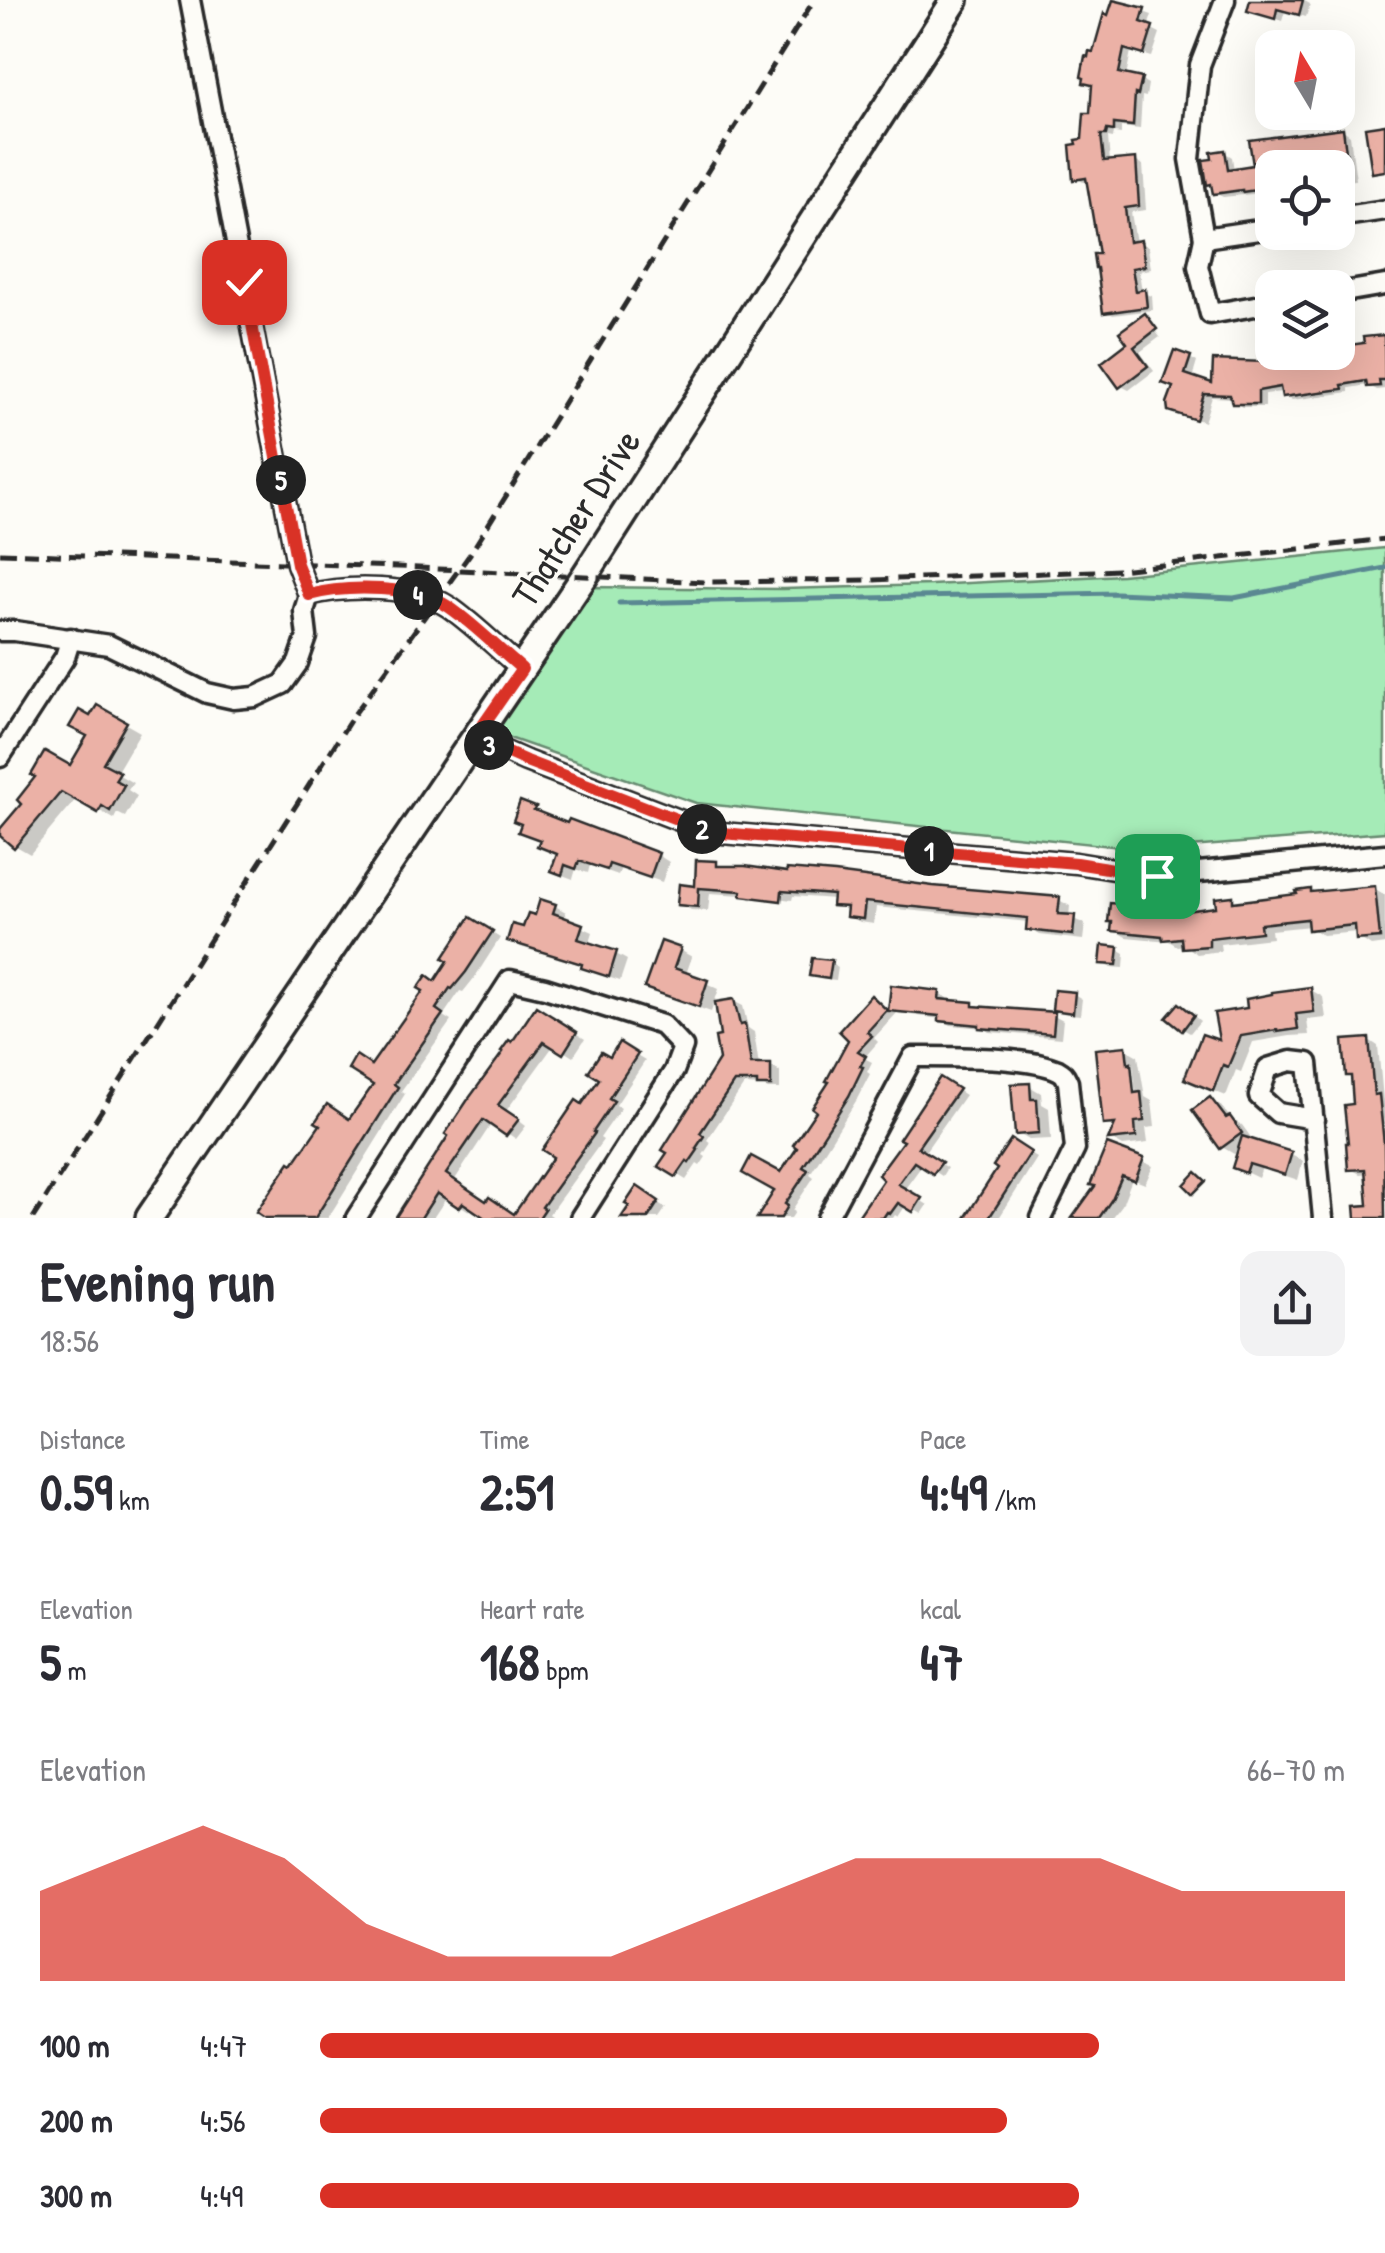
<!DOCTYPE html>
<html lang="en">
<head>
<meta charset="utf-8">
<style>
	:root { --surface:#fff; --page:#f2f2f3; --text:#2b2b33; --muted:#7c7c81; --accent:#d93025 }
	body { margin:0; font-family:"Patrick Hand",sans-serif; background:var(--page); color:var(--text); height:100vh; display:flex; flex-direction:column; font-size:38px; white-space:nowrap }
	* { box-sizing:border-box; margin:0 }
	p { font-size:32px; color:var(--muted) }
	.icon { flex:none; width:55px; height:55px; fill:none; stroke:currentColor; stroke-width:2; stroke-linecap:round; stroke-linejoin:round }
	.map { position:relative; height:1218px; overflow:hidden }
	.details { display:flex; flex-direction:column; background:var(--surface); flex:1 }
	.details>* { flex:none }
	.needle { width:65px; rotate:350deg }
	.tools { position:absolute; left:1255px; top:30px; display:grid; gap:20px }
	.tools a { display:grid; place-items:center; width:100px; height:100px; border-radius:20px; background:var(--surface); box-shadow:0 10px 40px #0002; font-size:50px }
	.pin { position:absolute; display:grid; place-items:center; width:85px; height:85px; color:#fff; margin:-42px; border-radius:20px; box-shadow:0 5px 15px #0006 }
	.km { position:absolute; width:50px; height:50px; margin:-25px; border-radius:50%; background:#222; color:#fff; font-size:28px; line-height:50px; text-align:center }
	.round { display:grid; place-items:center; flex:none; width:105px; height:105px; border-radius:20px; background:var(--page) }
	.head { display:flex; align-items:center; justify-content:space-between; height:170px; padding:0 40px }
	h1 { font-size:55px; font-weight:700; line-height:75px }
	.metrics { display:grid; grid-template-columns:repeat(3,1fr); gap:15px; height:170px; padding:10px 40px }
	.metrics div { display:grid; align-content:center }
	.metrics b { font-size:50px; font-weight:700 }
	.metrics small { font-size:28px; font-weight:400 }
	.metrics p { font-size:28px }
	.chart { height:280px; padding:20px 40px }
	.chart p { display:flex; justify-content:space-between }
	.chart svg { width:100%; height:180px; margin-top:10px; fill:var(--accent); opacity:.7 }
	ul { padding:0 40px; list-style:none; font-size:32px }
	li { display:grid; grid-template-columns:160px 120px 1fr; align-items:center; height:75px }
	li i { height:25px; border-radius:12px; background:var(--accent) }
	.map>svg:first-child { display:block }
	.green { fill:#a5ebb7; stroke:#688b71; stroke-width:2.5 }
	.shadow { fill:#0003; fill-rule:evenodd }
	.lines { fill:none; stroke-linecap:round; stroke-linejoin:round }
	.stream { stroke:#5a8892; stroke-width:5 }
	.building { fill:#ebb1a6; stroke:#2b2b2b; stroke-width:2.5 }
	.minor-casing { stroke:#2b2b2b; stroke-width:25 }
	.secondary-casing { stroke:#2b2b2b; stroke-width:32 }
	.minor { stroke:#fdfcf7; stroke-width:18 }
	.secondary { stroke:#fdfcf7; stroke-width:25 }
	.rail { stroke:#2b2b2b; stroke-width:5; stroke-dasharray:15 8; stroke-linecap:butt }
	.route-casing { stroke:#fff; stroke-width:20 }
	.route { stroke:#d93025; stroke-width:12 }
	.labels { text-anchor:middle; stroke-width:8; stroke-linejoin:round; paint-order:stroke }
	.street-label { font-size:38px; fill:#2b2b2b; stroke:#fdfcf7 }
</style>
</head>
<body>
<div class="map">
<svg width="1385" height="1218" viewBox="0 0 1385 1218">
	<rect width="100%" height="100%" fill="#fdfcf7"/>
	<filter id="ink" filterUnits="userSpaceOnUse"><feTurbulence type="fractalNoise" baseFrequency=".01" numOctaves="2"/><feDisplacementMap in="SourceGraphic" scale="20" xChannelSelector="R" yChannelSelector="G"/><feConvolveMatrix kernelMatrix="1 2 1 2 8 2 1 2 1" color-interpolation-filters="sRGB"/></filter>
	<g filter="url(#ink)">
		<path class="green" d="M1385,548V832L1151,850L696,803L495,733V719L587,587L783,589L931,585L1122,575Z"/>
		<g class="shadow">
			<path d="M1252,0H1303L1310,4L1306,17L1285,11L1282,21L1250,10Z"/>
			<path d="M1115,2L1152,15L1148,27L1160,33L1152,57L1131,51L1126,77L1141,80L1148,84L1146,97L1142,96L1140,129L1121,127V134L1114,133L1113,138L1108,137L1110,163L1135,161L1143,165L1146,210L1131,212L1136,243H1141L1148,247L1151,269L1139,271L1142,292L1152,296L1153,310L1113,315L1106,311L1102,256L1090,182H1083L1076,178L1092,116L1094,87L1086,82Z"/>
			<path d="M1343,130L1350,135L1356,180L1338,181V168H1272V192L1223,197L1215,193L1214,186L1210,183L1224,152L1232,157L1234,170L1256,167Z"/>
			<path d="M1145,316L1149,318H1146L1160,337L1140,352L1154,371L1129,390L1121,386L1131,343Z"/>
			<path d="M1383,337L1385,389L1377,390L1368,385L1349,388V392L1292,400L1281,392L1265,394V407H1242L1234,402L1233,398L1212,397L1204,422L1171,409L1190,358L1197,362L1192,379L1214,386L1268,364L1266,347L1272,346V352H1338L1367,345Z"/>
			<path d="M98,708L140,732L116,773L133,783L128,790L137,796L125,817L117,813L114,819L77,798L30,854L16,846L71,768L90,736L91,720Z"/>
			<path d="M522,804L546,816L658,855L669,862L662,882L621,868L618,875L590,865L588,873L576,869L573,879L565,876L554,870L559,854L542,841Z"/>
			<path d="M716,864L723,868L1059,900L1070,906L1069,917L1085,924L1083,940L1040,935L1029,929V922L876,907L874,924L860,922L849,916V911L834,904L835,899L793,896L792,900L747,894L753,900L743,895L710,893L708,911L691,910L680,904L697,888Z"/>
			<path d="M1374,888L1385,895V944L1371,946L1359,938L1358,932L1323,935L1311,928L1310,926L1271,930L1272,938L1220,944L1221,951L1197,954L1185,945L1177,946L1169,941L1126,937L1114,930L1183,904L1197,912L1218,909L1232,899L1241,904Z"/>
			<path d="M555,906L566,912L564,919L593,932L589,945L616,954L627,960L620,981L595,973L584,966L521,947L510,940Z"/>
			<path d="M471,920L500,938L475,977L463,992L460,991L443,1016L451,1021L401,1091L405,1094L328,1218H269L260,1211L294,1167L350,1122L377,1084L372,1068L436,984Z"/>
			<path d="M1118,949L1125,953L1124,968L1110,967L1102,962Z"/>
			<path d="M680,950L692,957L686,974L719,989L711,1012L659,994L647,987Z"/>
			<path d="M831,963L838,967L836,981L819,979L812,975Z"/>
			<path d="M893,988L939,993L948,998V1002L972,1005L979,1009L1054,1015L1063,1020L1061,1038L990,1032L983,1028L951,1025L941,1019L897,1013L874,1038L878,1042L864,1058L872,1062L867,1072L870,1074L856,1101L810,1174L814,1177L792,1210L795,1212L791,1218H760L777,1190L782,1175L820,1110L872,998L890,1013Z"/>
			<path d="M1311,990L1323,997L1326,1018L1307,1020L1309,1035L1289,1036L1253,1042L1241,1072L1236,1070L1226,1096L1199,1085L1222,1044L1250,1010Z"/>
			<path d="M1074,994L1082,999L1080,1015L1062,1013L1054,1009Z"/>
			<path d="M733,1001L743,1006L748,1028L754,1032L759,1066H771L780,1072V1089H768L762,1086L744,1085L707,1140L711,1143L703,1155L706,1157L700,1166L697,1164L686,1180L662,1165L722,1061L723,1039Z"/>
			<path d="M537,1009L585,1039L573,1057L554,1045L506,1111L526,1126L516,1139L492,1123L454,1181L487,1204L516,1217L556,1156L620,1046L645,1061L616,1105L621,1108L600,1138L603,1140L549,1214L552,1216L551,1218H490L472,1206L469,1211L447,1197L433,1218H399Z"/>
			<path d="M1187,1010L1200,1021L1190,1033L1183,1029Z"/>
			<path d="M1369,1040L1378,1046L1383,1099L1385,1101V1218H1358V1208H1371L1368,1173L1360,1174L1351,1169L1356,1106L1353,1078L1348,1075Z"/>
			<path d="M1126,1049L1138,1056L1145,1097L1152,1101L1155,1127L1146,1128L1148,1143L1123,1146L1111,1139L1116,1129L1106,1123ZM1128,1063H1133L1137,1105H1132Z"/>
			<path d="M941,1080L965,1095L924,1153L947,1168L942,1176L923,1164L904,1190L928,1205L922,1214L906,1205L898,1217L895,1215L893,1218H860L887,1179Z"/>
			<path d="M1029,1086L1041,1093L1042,1104L1049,1108L1051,1139L1029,1140L1017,1133Z"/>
			<path d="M1210,1100L1222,1107L1231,1119L1242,1125L1255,1143L1291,1155L1303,1161L1298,1180L1262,1168L1258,1178L1235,1167L1241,1149L1234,1154L1222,1147Z"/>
			<path d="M1011,1142L1037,1158L999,1218H967L1000,1168Z"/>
			<path d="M1108,1147L1153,1166L1145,1184L1132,1179L1122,1205L1112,1218H1075L1098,1186Z"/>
			<path d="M638,1190L666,1208L659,1218H619Z"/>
		</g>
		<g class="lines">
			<path class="stream" d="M619,603L1116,593L1234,598L1385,568"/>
		</g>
		<g class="building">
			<path d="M1113,0L1145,8L1141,22L1153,26L1144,55L1124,49L1119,73L1142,78L1138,95L1135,94L1133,126L1114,124V131L1107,130L1106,135H1101L1104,161L1136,158L1139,206L1125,208L1129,242L1141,240L1145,266L1132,268L1136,291L1145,289L1147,307L1103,313L1097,268H1095L1093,254H1099L1086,178L1073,180L1070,145L1077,144L1076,140L1082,139L1084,113H1090L1092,85L1083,83L1084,78L1081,77L1085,56L1088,57L1089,51L1093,52L1104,13L1108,15Z"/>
			<path d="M1250,0H1303L1299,15L1277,9L1275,19L1247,11Z"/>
			<path d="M1385,124V171L1372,173L1365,127Z"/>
			<path d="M1343,128L1348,168H1272V173L1268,174L1270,188L1242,192V190L1213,194L1211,184L1207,185L1203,160L1212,159L1211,152L1225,150L1228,169L1253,165L1249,140Z"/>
			<path d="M1145,313L1157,329L1134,347L1148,366L1119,388L1101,363L1127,343L1119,332Z"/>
			<path d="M1384,335L1385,380H1379L1380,386L1367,387L1366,381L1342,385L1343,389L1282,397L1280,387L1258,391V404H1232L1230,395L1204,394L1196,420L1168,411L1167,403L1173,387L1162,383L1174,350L1191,356L1185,374L1212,383L1213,360L1265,362L1264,352H1338V349L1349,347V345L1364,343L1363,337Z"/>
			<path d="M97,705L127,722L103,763L120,772L115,780L124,785L110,811L102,806L98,813L61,792L14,848L0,836V829L21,804L17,800L35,777L31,775L45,751L70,765L87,736L69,727L79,710L90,716Z"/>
			<path d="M520,801L536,807L534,810L567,823L569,819L659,853L650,878L609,864L607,870L579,861L576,869L565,865L562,875L551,871L557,854L537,846L540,840L518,832L521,824L513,821Z"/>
			<path d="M696,860L717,861V866H745L787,872V869L835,873L933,886L1060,897L1058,914L1075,915L1073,935L1026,930L1027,918L865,902L863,919L846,917L847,907L832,906L833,895L782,891L781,901L741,896V891L699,888L698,907L677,905L679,884L695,886Z"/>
			<path d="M1375,886L1380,938L1356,940L1355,925L1308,930L1307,919L1260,924L1261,932L1209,938V946L1182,948L1181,938L1163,940L1162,936L1111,931L1112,922H1108L1110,903L1159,908V904L1184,901L1185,911L1216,907L1215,898L1233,896V902L1297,894L1296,891L1311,889V892Z"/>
			<path d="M540,899L556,904L553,913L583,924L578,939L617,951L609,977L581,968L582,964L507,941L512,924L523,927L528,913L535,915Z"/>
			<path d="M470,917L493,931L466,972L452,989L450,988L436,1009L443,1014L394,1084L398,1087L315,1218H265L256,1212L290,1162L293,1164L320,1125L315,1122L327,1104L349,1119L373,1085L348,1069L356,1055L371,1065L423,991L418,988L427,975L435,981L448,961L443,958Z"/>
			<path d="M661,941L681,948L674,968L708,980L699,1007L644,988Z"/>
			<path d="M1102,945L1119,947L1117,965L1100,964Z"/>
			<path d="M812,958L832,960L829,979L809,976Z"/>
			<path d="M891,985L940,991L939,999L973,1002V1006L1055,1012L1053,1034L979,1028V1025L939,1021V1016L888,1011Z"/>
			<path d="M1311,987L1314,1012L1296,1014L1298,1029L1277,1032V1030L1241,1036L1228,1067L1223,1065L1213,1091L1184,1079L1202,1034L1219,1040L1214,1013L1247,1008L1246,999L1272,994V992Z"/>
			<path d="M1054,990L1075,992L1073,1013L1052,1010Z"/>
			<path d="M871,995L887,1010L867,1032L872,1036L858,1051L866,1056L860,1066L863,1067L849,1096L803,1167L808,1170L785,1204L788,1206L781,1218H757L774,1191L742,1173L751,1156L781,1172L797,1148L793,1145L816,1111L812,1108L829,1082L826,1081L848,1040L839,1031Z"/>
			<path d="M734,999L740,1025L745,1024L751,1064H771V1086H757V1082H734L700,1133L704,1136L696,1148L698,1150L689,1163L687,1161L676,1177L658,1166L667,1153L662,1150L719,1060L715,1037L720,1036L715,1002Z"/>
			<path d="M1179,1003L1194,1015L1182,1031L1166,1018Z"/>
			<path d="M536,1006L577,1032L563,1054L544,1042L498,1105L519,1119L506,1136L483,1120L446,1174L486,1201L489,1197L514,1214L553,1157L542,1150L576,1100L582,1104L599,1079L588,1072L601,1052L610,1057L619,1042L638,1054L609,1098L614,1101L593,1132L595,1133L542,1207L545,1209L539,1218H485L463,1203L459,1208L437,1193L421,1218H395L448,1136L445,1134L467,1101L503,1052L501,1051L509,1040L512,1042Z"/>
			<path d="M1369,1038L1374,1095L1379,1094L1384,1144L1385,1218H1356L1355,1206L1368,1205L1365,1169L1348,1170L1346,1143H1348L1344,1105L1353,1104L1351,1076H1346L1343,1040Z"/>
			<path d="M1126,1046L1128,1064L1131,1063L1134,1093L1141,1092L1144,1121L1135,1122L1136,1137L1108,1140L1115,1124L1103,1125L1095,1049Z"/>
			<path d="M940,1077L959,1089L918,1147L942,1162L933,1174L914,1162L898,1184L922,1198L913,1212L898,1203L890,1214L887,1212L883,1218H857L883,1180L878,1175L903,1141L899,1139Z"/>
			<path d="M1030,1083L1031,1099H1037L1039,1133L1015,1135L1011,1084Z"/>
			<path d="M1210,1097L1226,1118L1230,1116L1242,1133L1220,1149L1192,1110Z"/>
			<path d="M1242,1136L1292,1152L1285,1175L1249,1164L1246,1173L1232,1168Z"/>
			<path d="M1011,1139L1031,1152L989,1218H965L997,1169L993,1166Z"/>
			<path d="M1107,1144L1144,1158L1135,1181L1122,1176L1112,1199L1099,1218H1072L1095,1186L1090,1185Z"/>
			<path d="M1196,1172L1206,1181L1193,1194L1184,1185Z"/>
			<path d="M637,1186L659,1201L648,1218H621L629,1206L625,1204Z"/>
		</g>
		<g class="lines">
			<g class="minor-casing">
				<g id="minor">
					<path d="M190,0L297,564L309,595"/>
					<path d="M1225,0L1200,65L1190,159L1204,238L1272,228"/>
					<path d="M1338,217L1385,210"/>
					<path d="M1204,238L1198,266L1210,314L1272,303"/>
					<path d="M1338,293L1385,285"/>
					<path d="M0,631H15L109,645L207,693L234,699L255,697L283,684L298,663L307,637L304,611L309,595C346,585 416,585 449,607C475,625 498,649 522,669"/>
					<path d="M474,738L526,761L710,832L1076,863L1157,876L1385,854"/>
					<path d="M0,757L65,657L71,638"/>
					<path d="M1314,1119L1278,1113L1259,1096L1268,1068L1291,1061L1308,1063L1323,1218"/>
					<path d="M356,1218L510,980L545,988L662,1025L683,1047L674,1071L580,1218"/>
					<path d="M827,1218L913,1057C949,1057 1027,1056 1058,1070C1065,1074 1064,1074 1068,1082L1075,1149L1041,1218"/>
				</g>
			</g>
			<g class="secondary-casing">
				<path id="secondary" d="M149,1218L584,577L955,0"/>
			</g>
			<use href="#minor" class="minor"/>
			<use href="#secondary" class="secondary"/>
			<g class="rail">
				<path d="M0,553L398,567L707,582L873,580L1119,570L1385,539"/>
				<path d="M33,1218L353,716L470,554L814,0"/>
			</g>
		</g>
	</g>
	<g class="lines" filter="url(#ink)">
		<g class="route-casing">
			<path id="route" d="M244,282L297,564L309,595C346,585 416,585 449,607C475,625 498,649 522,669L474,738L526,761L710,832L1076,863L1157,876"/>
		</g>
		<use href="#route" class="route"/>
	</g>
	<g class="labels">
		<g class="street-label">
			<text transform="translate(576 518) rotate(-57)" y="13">Thatcher Drive</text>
		</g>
	</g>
</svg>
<div class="tools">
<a><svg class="needle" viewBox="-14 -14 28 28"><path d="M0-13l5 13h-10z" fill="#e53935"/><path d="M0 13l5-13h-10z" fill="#7c7c81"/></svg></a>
<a><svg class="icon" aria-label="locate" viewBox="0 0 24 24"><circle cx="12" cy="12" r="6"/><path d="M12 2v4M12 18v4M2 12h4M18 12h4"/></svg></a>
<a><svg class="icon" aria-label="layers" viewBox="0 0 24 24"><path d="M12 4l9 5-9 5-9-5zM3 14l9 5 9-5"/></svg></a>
</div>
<div class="pin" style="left:1157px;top:876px;background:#1e9e55"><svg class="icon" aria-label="arrive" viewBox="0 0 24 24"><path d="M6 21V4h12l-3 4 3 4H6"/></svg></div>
<div class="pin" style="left:244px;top:282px;background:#d93025"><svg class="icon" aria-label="check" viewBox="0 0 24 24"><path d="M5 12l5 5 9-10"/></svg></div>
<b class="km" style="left:929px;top:851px">1</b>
<b class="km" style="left:702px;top:829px">2</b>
<b class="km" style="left:489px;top:745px">3</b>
<b class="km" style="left:418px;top:595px">4</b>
<b class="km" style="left:281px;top:480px">5</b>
</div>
<section class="details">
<div class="head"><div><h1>Evening run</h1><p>18:56</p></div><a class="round"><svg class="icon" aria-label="share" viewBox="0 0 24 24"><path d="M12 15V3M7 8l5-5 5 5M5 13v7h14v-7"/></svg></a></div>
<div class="metrics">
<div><p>Distance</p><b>0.59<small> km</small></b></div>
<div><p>Time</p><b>2:51</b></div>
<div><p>Pace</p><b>4:49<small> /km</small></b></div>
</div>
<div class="metrics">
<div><p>Elevation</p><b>5<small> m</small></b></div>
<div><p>Heart rate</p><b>168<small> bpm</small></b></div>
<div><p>kcal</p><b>47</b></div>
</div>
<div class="chart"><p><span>Elevation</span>66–70 m</p>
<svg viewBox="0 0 160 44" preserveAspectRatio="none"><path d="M0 44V22L10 14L20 6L30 14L40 30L50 38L60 38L70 38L80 30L90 22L100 14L110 14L120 14L130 14L140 22L150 22L160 22V44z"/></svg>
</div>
<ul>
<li><b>100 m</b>4:47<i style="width:76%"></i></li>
<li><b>200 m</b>4:56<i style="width:67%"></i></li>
<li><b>300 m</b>4:49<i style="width:74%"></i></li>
</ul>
</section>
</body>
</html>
